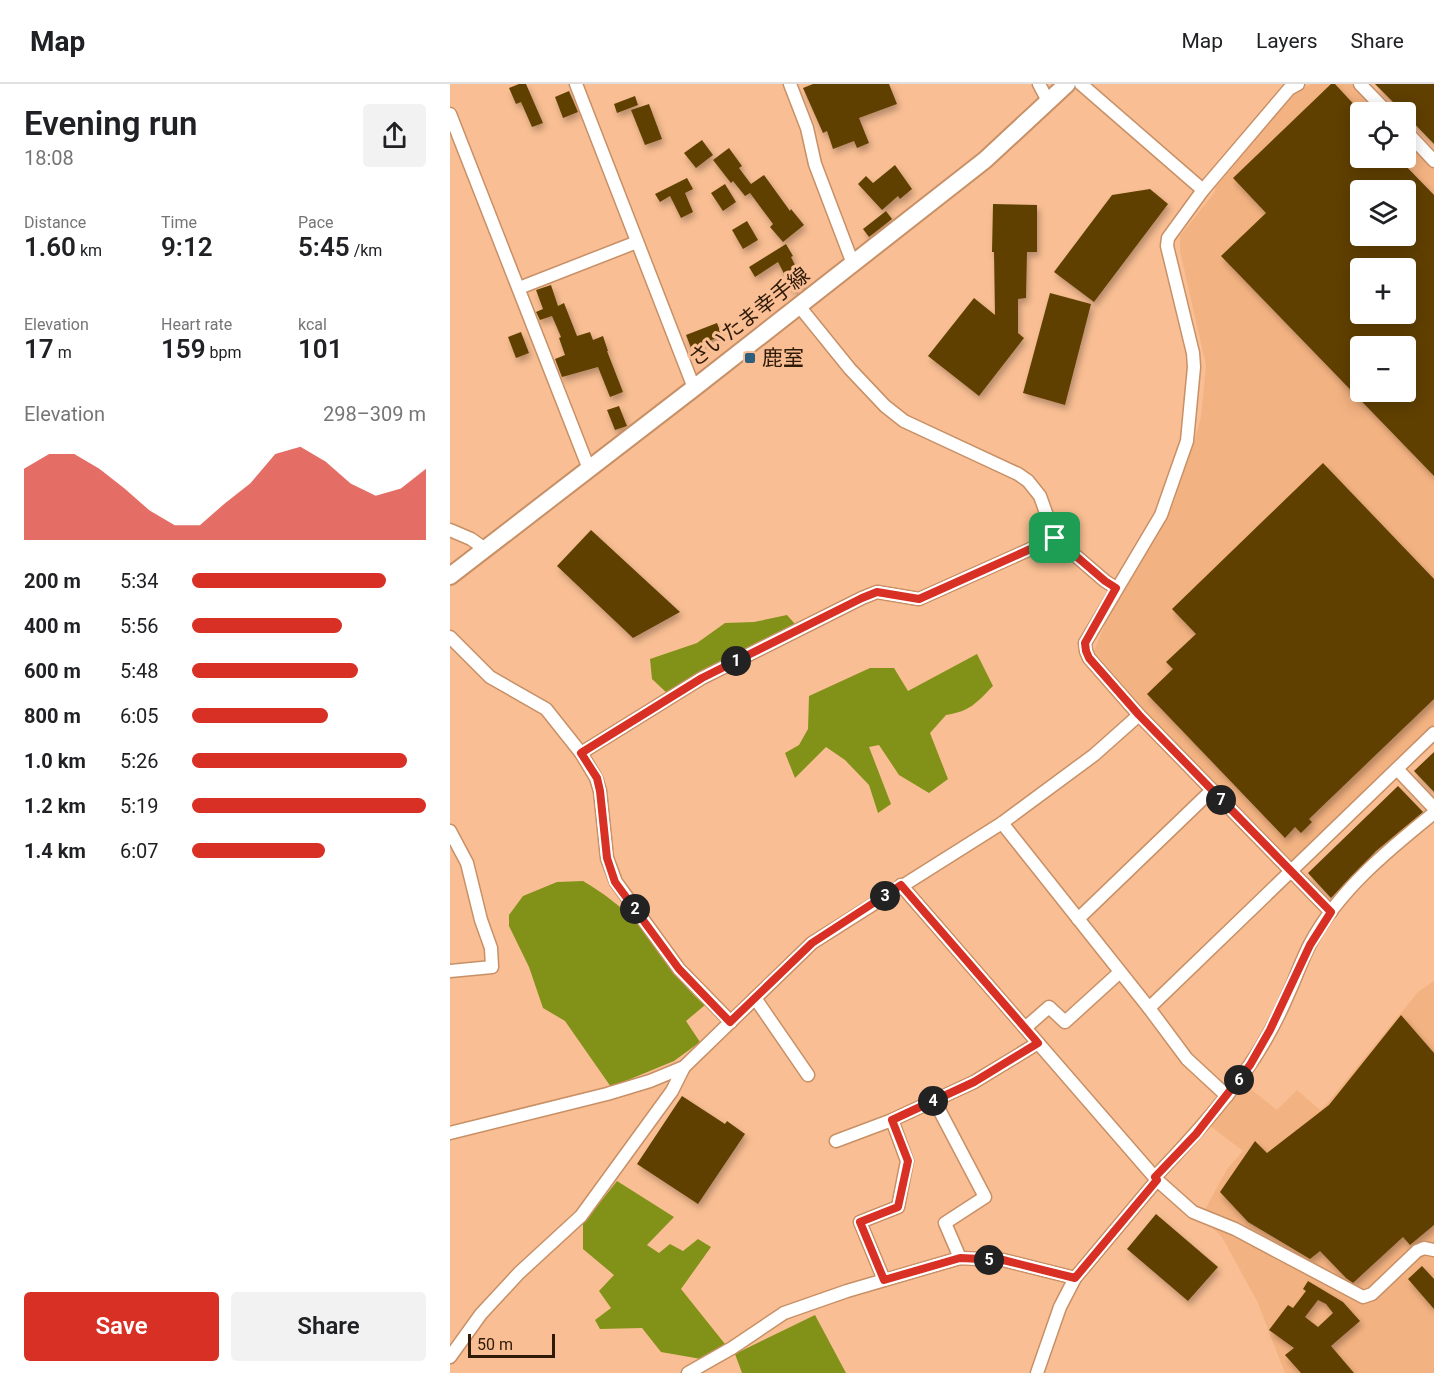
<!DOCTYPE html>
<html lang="en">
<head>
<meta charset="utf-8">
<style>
	:root { --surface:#fff; --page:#f2f2f2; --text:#202124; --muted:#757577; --line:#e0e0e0; --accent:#d93025 }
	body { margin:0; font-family:Roboto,"Noto Sans JP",sans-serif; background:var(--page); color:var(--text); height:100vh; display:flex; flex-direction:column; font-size:22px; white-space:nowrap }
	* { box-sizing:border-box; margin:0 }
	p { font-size:20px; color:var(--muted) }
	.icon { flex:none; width:33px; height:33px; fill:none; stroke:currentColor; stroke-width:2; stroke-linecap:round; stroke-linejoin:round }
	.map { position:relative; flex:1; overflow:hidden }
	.side { display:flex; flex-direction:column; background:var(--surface); width:450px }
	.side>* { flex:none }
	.fabs { position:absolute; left:900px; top:18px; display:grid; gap:12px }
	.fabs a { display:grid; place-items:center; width:66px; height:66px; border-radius:6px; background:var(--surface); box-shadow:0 3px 15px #0003; font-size:30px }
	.scale { position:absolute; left:18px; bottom:15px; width:87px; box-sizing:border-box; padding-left:6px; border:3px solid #2f1a08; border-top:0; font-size:16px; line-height:21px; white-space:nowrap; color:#2f1a08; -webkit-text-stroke:4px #f9be93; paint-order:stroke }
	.pin { position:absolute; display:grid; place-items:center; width:51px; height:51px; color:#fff; margin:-26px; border-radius:12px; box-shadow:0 3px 9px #0006 }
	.km { position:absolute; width:30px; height:30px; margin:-15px; border-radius:50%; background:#222; color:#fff; font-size:16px; line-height:30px; text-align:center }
	.round { display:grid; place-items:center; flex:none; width:63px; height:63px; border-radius:6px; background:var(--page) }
	.overview { display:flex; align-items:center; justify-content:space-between; height:102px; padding:0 24px }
	h1 { font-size:33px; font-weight:600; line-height:45px }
	.figures { display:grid; grid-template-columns:repeat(3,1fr); gap:9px; height:102px; padding:6px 24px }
	.figures div { display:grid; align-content:center }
	.figures b { font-size:26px; font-weight:600 }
	.figures small { font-size:16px; font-weight:400 }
	.figures p { font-size:16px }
	.chart { height:168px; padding:12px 24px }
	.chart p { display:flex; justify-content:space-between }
	.chart svg { width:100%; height:108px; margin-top:6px; fill:var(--accent); opacity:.7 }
	.action { display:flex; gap:12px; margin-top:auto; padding:12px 24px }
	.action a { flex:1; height:69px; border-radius:6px; background:var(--accent); color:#fff; font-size:24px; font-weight:600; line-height:69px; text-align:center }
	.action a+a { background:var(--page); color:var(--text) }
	ul { padding:0 24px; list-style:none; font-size:20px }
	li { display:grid; grid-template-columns:96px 72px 1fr; align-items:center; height:45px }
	li i { height:15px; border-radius:8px; background:var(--accent) }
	header { display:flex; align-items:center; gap:36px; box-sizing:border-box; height:84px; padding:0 30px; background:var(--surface); border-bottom:2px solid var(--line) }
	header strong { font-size:28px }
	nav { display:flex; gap:33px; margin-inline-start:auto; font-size:21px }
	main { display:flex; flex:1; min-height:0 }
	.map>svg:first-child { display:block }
	.built { fill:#f3b281; fill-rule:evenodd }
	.forest { fill:#829218 }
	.building { fill:#604101; fill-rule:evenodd; filter:url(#shadow) }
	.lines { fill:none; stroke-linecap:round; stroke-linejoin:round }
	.minor-casing { stroke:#c89066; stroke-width:15 }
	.major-casing { stroke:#c89066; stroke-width:20 }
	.minor { stroke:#fff; stroke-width:12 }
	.major { stroke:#fff; stroke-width:16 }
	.route-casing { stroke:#fff; stroke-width:12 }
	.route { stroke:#d93025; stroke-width:8 }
	.poi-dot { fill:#2e607d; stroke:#f9be93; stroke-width:2 }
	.labels { text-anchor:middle; stroke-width:6; stroke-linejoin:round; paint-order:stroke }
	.street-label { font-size:21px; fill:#2f1a08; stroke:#f9be93 }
	.poi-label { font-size:21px; fill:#2f1a08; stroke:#f9be93; text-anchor:start }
</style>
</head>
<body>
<header>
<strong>Map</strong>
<nav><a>Map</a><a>Layers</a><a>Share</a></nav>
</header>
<main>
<section class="side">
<div class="overview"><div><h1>Evening run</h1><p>18:08</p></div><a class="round"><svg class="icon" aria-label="share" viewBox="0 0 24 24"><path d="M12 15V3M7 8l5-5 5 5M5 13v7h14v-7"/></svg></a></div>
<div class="figures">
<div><p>Distance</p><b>1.60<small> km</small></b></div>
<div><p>Time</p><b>9:12</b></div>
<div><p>Pace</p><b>5:45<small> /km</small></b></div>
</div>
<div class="figures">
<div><p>Elevation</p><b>17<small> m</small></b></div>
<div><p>Heart rate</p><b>159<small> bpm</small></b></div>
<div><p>kcal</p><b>101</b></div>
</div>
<div class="chart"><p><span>Elevation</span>298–309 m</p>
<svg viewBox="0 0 160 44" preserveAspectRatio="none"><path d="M0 44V15L10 9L20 9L30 15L40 23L50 32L60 38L70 38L80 29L90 21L100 9L110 6L120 12L130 21L140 26L150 23L160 15V44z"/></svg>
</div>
<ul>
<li><b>200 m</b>5:34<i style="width:83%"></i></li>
<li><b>400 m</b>5:56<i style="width:64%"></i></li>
<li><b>600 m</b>5:48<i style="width:71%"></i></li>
<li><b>800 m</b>6:05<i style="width:58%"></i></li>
<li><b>1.0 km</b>5:26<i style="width:92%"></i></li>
<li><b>1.2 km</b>5:19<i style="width:100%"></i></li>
<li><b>1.4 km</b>6:07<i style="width:57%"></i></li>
</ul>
<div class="action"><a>Save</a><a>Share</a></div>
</section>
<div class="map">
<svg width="984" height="1289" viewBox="0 0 984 1289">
	<defs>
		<filter id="shadow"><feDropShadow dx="2.5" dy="4.5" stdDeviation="3" flood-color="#0004"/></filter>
	</defs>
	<rect width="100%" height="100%" fill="#f9be93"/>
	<g class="built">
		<path d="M861,0H901L929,28H910V74H956V56L984,85V641L842,780L705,639L644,567L655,540L721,426L745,355L751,333L756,281L730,167V152L765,108V104L843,10ZM910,106H956V152H910ZM910,184H956V230H910ZM910,262H956V308H910Z"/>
		<path d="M984,897V1289H835L807,1217L772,1153L751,1133L777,1085L793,1067L759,1041L793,999L827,1026L847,1006L870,1026L876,1021L968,908Z"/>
	</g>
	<g class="forest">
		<path d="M337,531L345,540L244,591L218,610L202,595L200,575L247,559L275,539L304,538Z"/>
		<path d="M527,570L543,602C526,619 521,627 496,631L480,649L498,695L479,709L449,691L429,661L419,663L441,720L428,729L419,701L395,676L376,663L345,694L335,669L349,661L358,645L359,612L420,584H444L458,607Z"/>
		<path d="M133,797C153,809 171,822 187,839C212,865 226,898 255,921L236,937L250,958L224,977L161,1003L115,937L93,924L79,883L59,842V831L73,812L107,798Z"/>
		<path d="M167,1097L224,1133L197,1161L209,1169L220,1160L233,1167L248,1155L261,1163L231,1205L275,1260L251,1275L211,1268L192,1244L150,1245L145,1236L161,1224L149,1207L164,1191L133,1165V1140Z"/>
		<path d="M365,1231L396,1289H292L285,1270Z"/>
	</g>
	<g class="building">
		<path d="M69,0H76L93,39L82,43L71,18L66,20L59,4Z"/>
		<path d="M363,0H439L447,20L409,34L419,59L407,64L404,57L383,65L377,47L373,49L353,4Z"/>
		<path d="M881,0H885L910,27V74H948L984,111V392L771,172L816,129L783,94ZM910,106H956V152H910ZM910,184H956V230H910ZM910,262H956V308H910Z"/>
		<path d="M925,0H984V60L956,31V28H953Z"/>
		<path d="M119,7L128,28L113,34L105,13Z"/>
		<path d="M185,12L188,21L167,29L164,20Z"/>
		<path d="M199,20L212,55L195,61L181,26Z"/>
		<path d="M252,56L263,71L246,84L234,69Z"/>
		<path d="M279,64L292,82L289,84L301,100L314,91L340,127L341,125L354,141L333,158L320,143L323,140L300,109L295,112L283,97L281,99L263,76Z"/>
		<path d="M445,81L462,105L450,115L448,112L432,126L408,100L416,92L423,99Z"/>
		<path d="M237,94L243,105L235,109L243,128L231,134L220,112L210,118L205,110Z"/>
		<path d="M275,100L286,118L273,127L261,109Z"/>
		<path d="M700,105L718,120L644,218L604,188L662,111Z"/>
		<path d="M543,120L587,121V168H577L576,214L568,215V249L574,254L529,312L478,272L524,214L545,231L544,168H542Z"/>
		<path d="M436,127L442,135L419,153L413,145Z"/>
		<path d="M297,137L308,156L293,165L282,146Z"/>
		<path d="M336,160L343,172L341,173L355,201L343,207L328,178L305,193L299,183Z"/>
		<path d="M101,201L108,222L114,219L127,252L140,248L143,256L153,252L158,267H157L173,308L160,313L148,283L112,293L105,275L115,271L109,254L111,253L102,232L90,236L86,228L93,225L86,206Z"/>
		<path d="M600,209L641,220L615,321L573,309Z"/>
		<path d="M267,239L272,252L241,264L236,251Z"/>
		<path d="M71,248L79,269L66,274L58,253Z"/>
		<path d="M169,322L177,342L165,346L157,326Z"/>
		<path d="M873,379L984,495V615L859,735L862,738L851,749L845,743L835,754L697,610L723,585L716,578L746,550L722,525Z"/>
		<path d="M141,446L230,528L183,554L107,482Z"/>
		<path d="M984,668V708L964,687Z"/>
		<path d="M948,702L973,728L926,767L881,814L858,789Z"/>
		<path d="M951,931L984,969V1141L960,1161L953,1153L903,1199L896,1194L870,1167L860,1175L798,1138L770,1108L805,1057L817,1069L879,1021Z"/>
		<path d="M232,1012L275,1040L277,1037L295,1050L248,1120L187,1080Z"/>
		<path d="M706,1130L768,1183L738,1217L677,1165Z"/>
		<path d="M972,1182L984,1195V1225L958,1195Z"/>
		<path d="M858,1197L893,1218L910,1237L881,1262L904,1289H851L835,1271L844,1264L819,1246L838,1221L843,1224L856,1207L853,1205ZM868,1216L876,1220L883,1229L868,1243L855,1233Z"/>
	</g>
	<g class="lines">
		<g class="minor-casing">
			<g id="minor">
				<path d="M126,0L244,304"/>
				<path d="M340,0L357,44L365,80L403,180"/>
				<path d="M589,0L599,19"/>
				<path d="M631,0L753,106"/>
				<path d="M848,0L839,5L753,106L718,154L717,162L743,269L744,283L737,357L711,431L635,559L636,567L639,574L689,631L881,828"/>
				<path d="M910,0L937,28"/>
				<path d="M0,30L139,385"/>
				<path d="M956,47L984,77"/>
				<path d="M69,204L187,158"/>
				<path d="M349,222L400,285L435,322L454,337L568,390L578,397L590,412L605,454L655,497L666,504"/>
				<path d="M0,446L21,455L35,465"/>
				<path d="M0,553L40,593L96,625L131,669L146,694L150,707L157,774L166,798L229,885L281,938"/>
				<path d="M131,669L252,594L412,514L427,508L469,515L605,454"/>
				<path d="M947,685L984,724"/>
				<path d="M552,739L699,924L737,975L777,1012"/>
				<path d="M0,747L17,779L31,836L41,864L42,883L0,887"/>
				<path d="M451,801L707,1096L743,1128L785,1145L913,1213L922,1210L967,1167L974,1164L984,1166"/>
				<path d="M628,835L762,706"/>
				<path d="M305,914L358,991"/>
				<path d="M699,924L984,649"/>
				<path d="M575,944L599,923L615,938L670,888"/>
				<path d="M484,1016L535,1113L495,1139L510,1174"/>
				<path d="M0,1049L157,1010L200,997L234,983L362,859L552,739L644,671L689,631"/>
				<path d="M386,1057L442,1036L524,998L588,959"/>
				<path d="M705,1093C738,1058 771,1022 799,982C815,959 829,932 840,906C847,891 852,875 860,860C888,807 938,766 984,729"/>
				<path d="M434,1196L410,1138L448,1123L457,1077L442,1036"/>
				<path d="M0,1273L31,1230L69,1189L131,1132L222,1007L234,983"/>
				<path d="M238,1289L282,1264L334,1229L397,1207L510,1174L553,1176L625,1194"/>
				<path d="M587,1289L610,1223L625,1194L707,1096"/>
			</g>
		</g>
		<g class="major-casing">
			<path id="major" d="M0,492L244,304L535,76L617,0"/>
		</g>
		<use href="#minor" class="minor"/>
		<use href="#major" class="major"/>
	</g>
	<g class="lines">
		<g class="route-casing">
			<path id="route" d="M605,454L655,497L666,504L635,559L636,567L639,574L689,631L881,828L860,861L820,946L800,981L746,1050L705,1093L707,1096L625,1194L553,1176L510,1174L434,1196L410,1138L448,1123L458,1077L442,1036L524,998L588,959L451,801L362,859L280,938L229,885L165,798L157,774L150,707L147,694L131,669L252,594L412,514L427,508L469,515Z"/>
		</g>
		<use href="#route" class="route"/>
	</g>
	<rect class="poi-dot" x="294" y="268" width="12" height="12" rx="3"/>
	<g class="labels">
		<g class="street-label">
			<text transform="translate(299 233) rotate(-38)" y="7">さいたま幸手線</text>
		</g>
		<g class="poi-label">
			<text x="312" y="281">鹿室</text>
		</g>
	</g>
</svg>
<div class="fabs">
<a><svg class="icon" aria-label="locate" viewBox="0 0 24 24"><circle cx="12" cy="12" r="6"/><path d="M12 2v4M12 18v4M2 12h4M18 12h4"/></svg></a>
<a><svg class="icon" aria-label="layers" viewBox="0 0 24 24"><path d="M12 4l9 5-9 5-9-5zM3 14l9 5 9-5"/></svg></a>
<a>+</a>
<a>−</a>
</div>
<div class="scale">50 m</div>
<div class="pin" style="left:605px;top:454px;background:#1e9e55"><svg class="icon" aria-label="arrive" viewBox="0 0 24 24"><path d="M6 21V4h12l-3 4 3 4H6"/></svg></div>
<b class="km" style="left:286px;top:577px">1</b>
<b class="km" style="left:185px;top:825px">2</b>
<b class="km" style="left:435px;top:812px">3</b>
<b class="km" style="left:483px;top:1017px">4</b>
<b class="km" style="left:539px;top:1176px">5</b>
<b class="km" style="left:789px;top:996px">6</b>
<b class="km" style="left:771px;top:716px">7</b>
</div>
</main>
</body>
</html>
